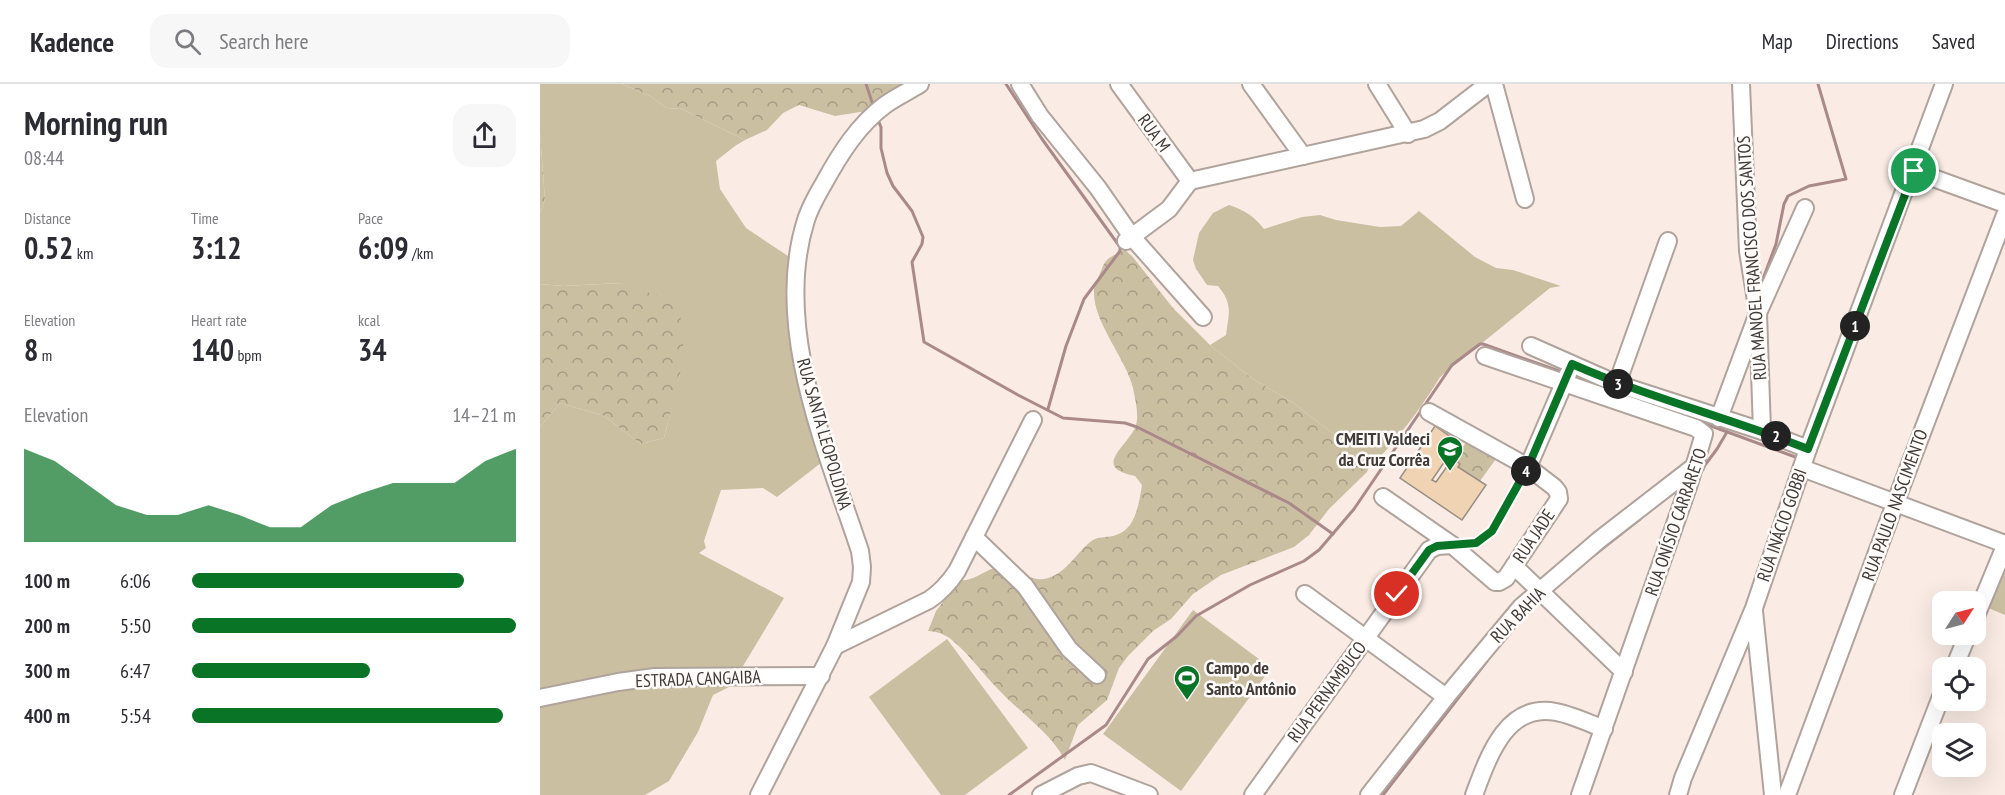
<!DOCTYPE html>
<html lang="en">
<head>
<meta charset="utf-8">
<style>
	:root { --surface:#fff; --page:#f7f7f7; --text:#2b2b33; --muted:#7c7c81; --line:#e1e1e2; --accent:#097426 }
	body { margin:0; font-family:"PT Sans Narrow",sans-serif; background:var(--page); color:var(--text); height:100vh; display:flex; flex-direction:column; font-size:22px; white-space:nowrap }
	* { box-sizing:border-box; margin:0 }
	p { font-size:20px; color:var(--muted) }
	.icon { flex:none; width:33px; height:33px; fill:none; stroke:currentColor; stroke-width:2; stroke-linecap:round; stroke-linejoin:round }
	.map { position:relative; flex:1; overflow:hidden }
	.details { display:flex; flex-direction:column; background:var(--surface); width:540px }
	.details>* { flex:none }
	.needle { width:39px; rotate:54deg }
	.tools { position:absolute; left:1392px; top:507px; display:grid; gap:12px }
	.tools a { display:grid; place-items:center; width:54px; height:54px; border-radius:12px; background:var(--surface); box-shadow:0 6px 24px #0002; font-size:30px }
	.pin { position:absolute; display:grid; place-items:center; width:51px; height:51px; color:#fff; margin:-26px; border:3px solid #fff; border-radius:50%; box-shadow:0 2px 6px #0007 }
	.km { position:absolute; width:30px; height:30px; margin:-15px; border-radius:50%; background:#222; color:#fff; font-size:16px; line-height:30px; text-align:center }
	.round { display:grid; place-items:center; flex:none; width:63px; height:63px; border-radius:18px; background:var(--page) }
	.overview { display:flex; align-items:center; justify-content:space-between; height:102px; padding:0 24px }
	h1 { font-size:33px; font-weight:600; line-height:45px }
	.figures { display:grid; grid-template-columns:repeat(3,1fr); gap:9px; height:102px; padding:6px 24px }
	.figures div { display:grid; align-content:center }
	.figures b { font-size:30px; font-weight:600 }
	.figures small { font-size:16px; font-weight:400 }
	.figures p { font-size:16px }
	.chart { height:168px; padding:12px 24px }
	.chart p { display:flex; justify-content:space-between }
	.chart svg { width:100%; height:108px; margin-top:6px; fill:var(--accent); opacity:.7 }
	ul { padding:0 24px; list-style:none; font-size:20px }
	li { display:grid; grid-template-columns:96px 72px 1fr; align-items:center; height:45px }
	li i { height:15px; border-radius:8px; background:var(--accent) }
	header { display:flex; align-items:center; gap:36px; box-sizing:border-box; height:84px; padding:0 30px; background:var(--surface); border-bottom:2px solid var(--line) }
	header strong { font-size:28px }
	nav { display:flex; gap:33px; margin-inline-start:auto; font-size:21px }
	.search { width:420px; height:54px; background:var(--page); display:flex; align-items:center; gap:15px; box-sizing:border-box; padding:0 21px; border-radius:18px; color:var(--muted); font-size:22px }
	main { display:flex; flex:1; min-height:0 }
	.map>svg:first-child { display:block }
	.grass { fill:#cbbfa2 }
	.forest { fill:url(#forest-crowns) }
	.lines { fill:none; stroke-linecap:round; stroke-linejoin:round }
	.stream { stroke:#aa898b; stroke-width:3 }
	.building { fill:#f0d3b3; stroke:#978e84; stroke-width:1.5 }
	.minor-casing { stroke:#b0a39c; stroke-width:20 }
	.path { stroke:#b9afa8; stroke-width:2; stroke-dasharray:4.5 4.5; stroke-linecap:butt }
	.minor { stroke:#fff; stroke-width:16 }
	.route-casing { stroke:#fff; stroke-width:12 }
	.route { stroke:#097426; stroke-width:8 }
	.labels { text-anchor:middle; stroke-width:5; stroke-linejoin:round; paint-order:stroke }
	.street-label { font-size:18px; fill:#403b38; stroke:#fffcfa }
	.poi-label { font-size:18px; font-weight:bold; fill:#403b38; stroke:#fffcfa; text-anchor:end }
</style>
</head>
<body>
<header>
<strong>Kadence</strong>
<div class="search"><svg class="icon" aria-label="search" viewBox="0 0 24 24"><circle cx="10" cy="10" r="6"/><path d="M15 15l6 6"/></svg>Search here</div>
<nav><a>Map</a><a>Directions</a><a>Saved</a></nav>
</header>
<main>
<section class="details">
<div class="overview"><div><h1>Morning run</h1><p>08:44</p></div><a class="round"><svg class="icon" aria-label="share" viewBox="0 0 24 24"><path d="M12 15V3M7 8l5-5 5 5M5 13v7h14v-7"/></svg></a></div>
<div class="figures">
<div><p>Distance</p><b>0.52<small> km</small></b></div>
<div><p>Time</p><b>3:12</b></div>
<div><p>Pace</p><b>6:09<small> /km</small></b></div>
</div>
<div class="figures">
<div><p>Elevation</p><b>8<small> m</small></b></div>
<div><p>Heart rate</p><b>140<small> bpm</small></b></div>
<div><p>kcal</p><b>34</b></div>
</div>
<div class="chart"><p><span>Elevation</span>14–21 m</p>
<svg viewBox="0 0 160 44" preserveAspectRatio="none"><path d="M0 44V6L10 11L20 20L30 29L40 33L50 33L60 29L70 33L80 38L90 38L100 29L110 24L120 20L130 20L140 20L150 11L160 6V44z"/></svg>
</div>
<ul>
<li><b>100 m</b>6:06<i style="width:84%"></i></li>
<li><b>200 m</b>5:50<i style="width:100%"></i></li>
<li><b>300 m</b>6:47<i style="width:55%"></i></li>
<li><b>400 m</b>5:54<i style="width:96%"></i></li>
</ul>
</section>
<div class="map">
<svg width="1465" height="711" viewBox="0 0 1465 711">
	<defs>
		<pattern id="forest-crowns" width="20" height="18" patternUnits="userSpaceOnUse" patternTransform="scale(1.5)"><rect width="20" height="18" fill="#cbbfa2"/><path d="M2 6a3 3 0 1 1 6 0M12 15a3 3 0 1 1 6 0" fill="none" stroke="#a69c85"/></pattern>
	</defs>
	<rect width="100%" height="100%" fill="#faece4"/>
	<g class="grass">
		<path d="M0,0H82L110,12L128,25L140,24L205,56L195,62L176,77L180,105L206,144L254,176L286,375L237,413L223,404L181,406L164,457L166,464L159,469L244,514L191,602L173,611L158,648L129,697L105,711H0V343L20,319L64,332L101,360L124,354L140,290L82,199L23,202L0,200V129L5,116L0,49Z"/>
		<path d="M689,121C705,126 715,133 724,145L762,133L780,131L796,136L840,143L861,142L879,127L935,173L956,184L973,186L1021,202L1010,204L900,293C882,323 855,359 829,384L830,380L824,369L799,354L752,318L713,295L670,261L686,251C689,229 693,220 678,202L667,201L656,185L653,176L659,149L673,129Z"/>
		<path d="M1465,482V531L1446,523Z"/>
		<path d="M653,526L731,584L641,707L563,650Z"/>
		<path d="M407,555L488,664L425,711H401L329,613Z"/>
	</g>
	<g class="forest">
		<path d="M82,0H376L333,26L295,32L259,21L243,29L227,46L205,56L140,24L128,25L110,12Z"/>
		<path d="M0,49L5,116L0,129Z"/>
		<path d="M581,167H586L592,172L633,224L670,261L713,295L752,318L799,354L825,369L830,380L827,388L789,425L769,451L754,463L681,491L653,510L631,535L613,547L588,572L579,584L567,616L538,641L525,676C509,647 480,629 458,605C443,590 430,571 413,557C407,551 396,547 388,547L396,527L420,496C434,498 445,485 459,483C475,482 490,500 508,494C527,489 538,466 553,456C560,452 568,454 576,451C596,445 599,419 602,401L595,392C552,384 585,364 595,344C600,333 595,315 593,304C586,274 552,237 554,206C554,201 558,195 560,189C562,186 563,180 566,177C569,173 577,170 581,167Z"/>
		<path d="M82,199L135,218C155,259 134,313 124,354L101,360L64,332L20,319L0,343V200L23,202Z"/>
		<path d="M928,356L958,372L940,397L918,383L920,380L914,375Z"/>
	</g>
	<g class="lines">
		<g class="stream">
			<path d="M326,0L334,24"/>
			<path d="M466,0L502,55L580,163V167L544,215L526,262L508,325"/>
			<path d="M338,36L341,43V64L347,89L353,102L372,127L383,153L382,160L372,178L384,258L478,311L523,334L585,339L597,343L749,419L793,450"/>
			<path d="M1220,203L1236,160L1244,120L1248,112L1269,102L1306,95L1278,0"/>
			<path d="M1033,292L1067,304"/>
			<path d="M1163,339L1258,374"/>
			<path d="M1159,389L1177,365L1187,348"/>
			<path d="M1053,472L1100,435"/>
			<path d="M469,711L566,641L608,575L637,552L656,532L710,501L764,477L779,466L814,425L912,281L940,260H943L1022,288"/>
			<path d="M843,711L947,577"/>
		</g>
	</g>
	<path class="building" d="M895,342L918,358L892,396L896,398L913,374L920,380L918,383L946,401L922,436L860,394Z"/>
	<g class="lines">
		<g class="minor-casing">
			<g id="minor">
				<path d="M480,0L500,32L558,104L592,153L663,233"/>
				<path d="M579,0L650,97"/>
				<path d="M711,0L763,72"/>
				<path d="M837,0L868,50"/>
				<path d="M954,0L985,115"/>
				<path d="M1201,0L1208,167L1218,229L1222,347"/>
				<path d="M1374,87L1465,120"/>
				<path d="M650,97L884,45L900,37L948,0"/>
				<path d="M586,157L629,125L650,97"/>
				<path d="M991,262L1077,300L1222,347L1268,365"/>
				<path d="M945,272L1156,344L1164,350L1148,403L1040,711"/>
				<path d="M1077,300L1128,157"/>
				<path d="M1179,334L1218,229L1265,124"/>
				<path d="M988,383L1028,290"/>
				<path d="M1262,384L1465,460"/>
				<path d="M843,413L912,461L955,498H959L966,494L1019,415L1018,408L1014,403L988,383L889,328"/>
				<path d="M434,453L485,502L529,565L557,591"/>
				<path d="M974,482L1084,588"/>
				<path d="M765,510L906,613"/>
				<path d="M1214,527L1233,711"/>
				<path d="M1436,532L1465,462"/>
				<path d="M295,562L389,516C401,508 409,499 417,487L493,336"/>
				<path d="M1414,584L1428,550"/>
				<path d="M0,614L78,598L115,593L281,592"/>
				<path d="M219,711L295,562L321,498L322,483L320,467C287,367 232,243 266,136C270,123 277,111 284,99C300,70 318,41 345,21C356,13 369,7 380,0"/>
				<path d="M501,711L538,692L551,689L609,711"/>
				<path d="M713,711L889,466L897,462L912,461"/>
				<path d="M829,711L906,613L981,523L1059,456L1156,381"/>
				<path d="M934,711C948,674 966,618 1016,628C1032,631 1049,639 1064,645"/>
				<path d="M1138,711L1143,694L1214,524L1268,365L1404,0"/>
				<path d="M1247,711L1362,401L1465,131"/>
				<path d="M1363,711L1402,610"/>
			</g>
		</g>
		<path class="path" d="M930,460C953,458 972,412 983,394"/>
		<use href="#minor" class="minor"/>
	</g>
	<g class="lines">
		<g class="route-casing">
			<path id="route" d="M857,510L889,466L897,462L936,459L952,447L988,383L1032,280C1109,314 1190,334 1268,365L1374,87"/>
		</g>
		<use href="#route" class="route"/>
	</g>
	<defs>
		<g id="school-pin" transform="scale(1.35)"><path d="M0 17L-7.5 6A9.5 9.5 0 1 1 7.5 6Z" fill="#097426" stroke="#fffcfa"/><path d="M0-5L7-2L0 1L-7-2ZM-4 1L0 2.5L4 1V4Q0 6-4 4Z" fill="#fff"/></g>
		<g id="stadium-pin" transform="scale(1.35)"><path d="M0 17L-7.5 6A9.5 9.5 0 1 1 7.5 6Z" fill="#097426" stroke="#fffcfa"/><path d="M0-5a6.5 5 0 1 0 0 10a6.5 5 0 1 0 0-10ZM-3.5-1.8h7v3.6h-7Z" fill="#fff"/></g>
	</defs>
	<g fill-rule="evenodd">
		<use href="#school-pin" x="910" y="365"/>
		<use href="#stadium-pin" x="647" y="594"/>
	</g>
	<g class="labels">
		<g class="street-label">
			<text transform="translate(614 49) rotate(54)" y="6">RUA M</text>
			<text transform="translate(1212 174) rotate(-94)" y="6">RUA MANOEL FRANCISCO DOS SANTOS</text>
			<text transform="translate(284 350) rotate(74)" y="6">RUA SANTA LEOPOLDINA</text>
			<text transform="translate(1355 421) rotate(-70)" y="6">RUA PAULO NASCIMENTO</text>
			<text transform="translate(1136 438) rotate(-71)" y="6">RUA ONÍSIO CARRARETO</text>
			<text transform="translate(1242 441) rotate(-71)" y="6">RUA INÁCIO GOBBI</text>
			<text transform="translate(994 452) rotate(-56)" y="6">RUA JADE</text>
			<text transform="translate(978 531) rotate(-46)" y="6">RUA BAHIA</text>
			<text transform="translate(158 595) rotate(-2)" y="6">ESTRADA CANGAIBA</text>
			<text transform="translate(787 608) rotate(-54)" y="6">RUA PERNAMBUCO</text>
		</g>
		<g class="poi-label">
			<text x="890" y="361">CMEITI Valdeci<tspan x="890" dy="21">da Cruz Corrêa</tspan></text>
			<text x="666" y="590" text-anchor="start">Campo de<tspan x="666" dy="21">Santo Antônio</tspan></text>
		</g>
	</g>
</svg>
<div class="tools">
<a><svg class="needle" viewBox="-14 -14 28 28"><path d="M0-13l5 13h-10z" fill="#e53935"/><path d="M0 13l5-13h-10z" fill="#7c7c81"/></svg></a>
<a><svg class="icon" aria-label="locate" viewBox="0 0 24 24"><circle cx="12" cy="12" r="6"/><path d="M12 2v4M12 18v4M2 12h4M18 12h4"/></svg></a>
<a><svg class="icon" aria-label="layers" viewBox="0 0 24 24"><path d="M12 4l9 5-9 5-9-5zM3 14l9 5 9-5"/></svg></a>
</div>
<div class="pin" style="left:1374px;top:87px;background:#1e9e55"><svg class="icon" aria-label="arrive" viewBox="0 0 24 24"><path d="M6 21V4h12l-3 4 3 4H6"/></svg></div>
<div class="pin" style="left:857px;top:510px;background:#d93025"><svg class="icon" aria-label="check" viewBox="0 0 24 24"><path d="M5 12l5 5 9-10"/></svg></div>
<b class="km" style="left:1315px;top:242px">1</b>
<b class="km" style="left:1236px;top:352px">2</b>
<b class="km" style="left:1078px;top:300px">3</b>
<b class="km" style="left:986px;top:387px">4</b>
</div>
</main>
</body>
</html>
